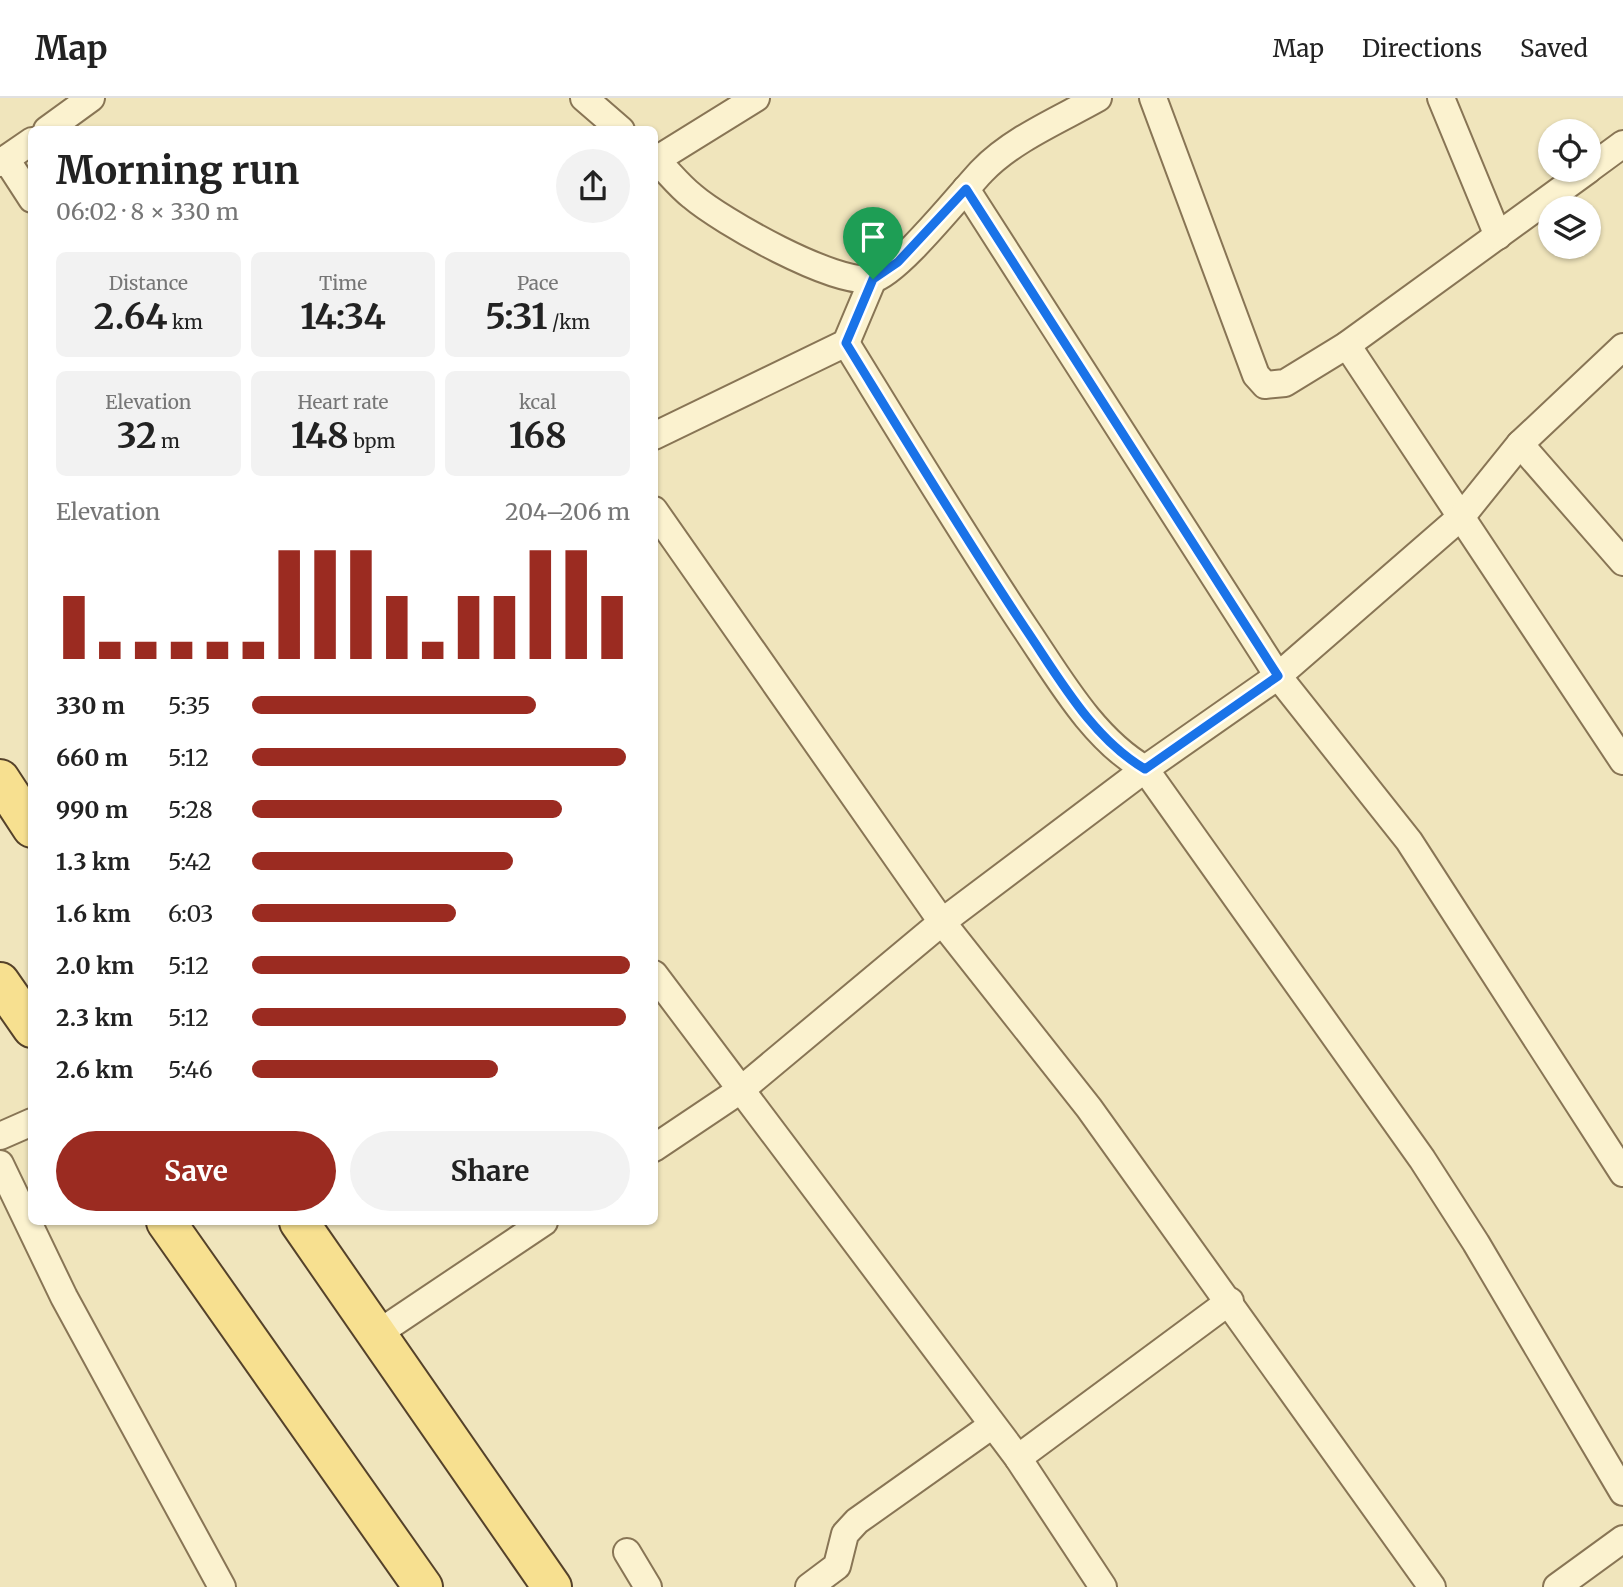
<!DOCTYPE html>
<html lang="en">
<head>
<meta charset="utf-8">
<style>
	:root { --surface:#fff; --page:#f2f2f2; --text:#222; --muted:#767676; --line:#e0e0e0; --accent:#9b2b21 }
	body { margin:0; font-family:Merriweather,serif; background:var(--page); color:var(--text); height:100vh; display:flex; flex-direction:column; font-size:26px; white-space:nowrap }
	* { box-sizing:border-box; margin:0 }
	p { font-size:23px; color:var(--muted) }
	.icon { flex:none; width:38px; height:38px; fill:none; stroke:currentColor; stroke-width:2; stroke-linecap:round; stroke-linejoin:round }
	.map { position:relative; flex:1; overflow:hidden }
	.drawer { position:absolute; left:28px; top:28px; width:630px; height:1099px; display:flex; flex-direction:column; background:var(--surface); border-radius:10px; box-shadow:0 2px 5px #0004 }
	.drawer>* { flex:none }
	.buttons { position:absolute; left:1538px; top:21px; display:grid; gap:14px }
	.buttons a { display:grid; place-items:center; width:63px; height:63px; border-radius:50%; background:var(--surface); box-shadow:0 2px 5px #0004; font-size:35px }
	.pin { position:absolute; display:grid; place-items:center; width:60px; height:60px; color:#fff; margin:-72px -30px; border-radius:50% 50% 50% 0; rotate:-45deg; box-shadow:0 0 7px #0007 }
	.pin .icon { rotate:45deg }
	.round { display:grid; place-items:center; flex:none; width:74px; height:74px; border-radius:37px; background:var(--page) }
	.headline { display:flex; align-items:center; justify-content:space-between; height:119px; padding:0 28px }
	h1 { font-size:38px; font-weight:700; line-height:52px }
	.stats { display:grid; grid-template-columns:repeat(3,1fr); gap:10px; height:119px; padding:7px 28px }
	.stats div { display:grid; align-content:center; border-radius:10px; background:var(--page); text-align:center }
	.stats b { font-size:35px; font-weight:700 }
	.stats small { font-size:19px; font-weight:400 }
	.stats p { font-size:19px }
	.chart { height:196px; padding:14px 28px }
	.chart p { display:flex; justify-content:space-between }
	.chart svg { width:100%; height:126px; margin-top:7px; stroke:var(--accent); stroke-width:6 }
	.action { display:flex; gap:14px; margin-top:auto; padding:14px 28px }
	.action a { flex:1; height:80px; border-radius:42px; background:var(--accent); color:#fff; font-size:28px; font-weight:700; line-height:80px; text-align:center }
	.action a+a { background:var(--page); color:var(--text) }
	ul { padding:0 28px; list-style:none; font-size:23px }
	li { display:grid; grid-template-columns:112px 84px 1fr; align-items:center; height:52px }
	li i { height:18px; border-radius:9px; background:var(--accent) }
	header { display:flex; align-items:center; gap:42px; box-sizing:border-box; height:98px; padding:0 35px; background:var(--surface); border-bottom:2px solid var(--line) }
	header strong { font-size:33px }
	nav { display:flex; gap:38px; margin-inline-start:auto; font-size:24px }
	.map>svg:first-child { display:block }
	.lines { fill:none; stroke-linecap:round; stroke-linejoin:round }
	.street-casing { stroke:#887555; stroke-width:30 }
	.primary-casing { stroke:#55422a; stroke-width:42 }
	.street { stroke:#fbf2cf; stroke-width:26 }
	.primary { stroke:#f7e090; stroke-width:38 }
	.route-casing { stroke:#fff; stroke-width:14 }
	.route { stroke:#1a73e8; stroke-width:9 }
</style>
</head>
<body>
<header>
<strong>Map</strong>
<nav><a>Map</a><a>Directions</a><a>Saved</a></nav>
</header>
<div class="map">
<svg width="1623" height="1489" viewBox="0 0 1623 1489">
	<rect width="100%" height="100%" fill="#f0e5bc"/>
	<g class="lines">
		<g class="street-casing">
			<g id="street">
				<path d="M584,0L621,32"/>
				<path d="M1153,0L1256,277L1265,287L1285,285L1347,247L1588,72"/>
				<path d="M1441,0L1498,138"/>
				<path d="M47,32L91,0"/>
				<path d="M654,60C667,72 678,87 692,98C721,123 835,188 873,181C897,176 961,95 982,73C1013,41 1059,22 1098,0"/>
				<path d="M6,61L32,101"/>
				<path d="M656,62L756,0"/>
				<path d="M0,65L32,43"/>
				<path d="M1589,71L1623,46"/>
				<path d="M966,91L1278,578L1409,743L1623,1075"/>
				<path d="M846,245C905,341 963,437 1025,530C1059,580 1092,640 1145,671L1422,1061L1476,1145L1623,1394"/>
				<path d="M1347,247L1623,663"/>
				<path d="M654,338L846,245L873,181"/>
				<path d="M1520,346L1623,464"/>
				<path d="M654,412L942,824L1089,1010L1432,1489"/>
				<path d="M654,876L1018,1360L1103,1489"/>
				<path d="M0,1038L32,1024"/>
				<path d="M654,1050L742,991L942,824L1145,671L1278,578L1462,418L1520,346L1623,249"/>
				<path d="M0,1066L64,1199L222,1489"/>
				<path d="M377,1236L544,1124"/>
				<path d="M1018,1360L1230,1203"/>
				<path d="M627,1454L648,1489"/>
				<path d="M809,1489L837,1468L845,1436L857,1423L991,1328"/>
				<path d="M1557,1489L1623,1441"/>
			</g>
		</g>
		<g class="primary-casing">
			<g id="primary">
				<path d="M0,681L32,730"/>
				<path d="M0,884L32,930"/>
				<path d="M166,1124L423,1489"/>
				<path d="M299,1124L552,1489"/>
			</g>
		</g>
		<use href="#street" class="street"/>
		<use href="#primary" class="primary"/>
	</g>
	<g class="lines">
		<g class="route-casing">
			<path id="route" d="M966,91L1278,578L1145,671C1092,640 1059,580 1025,530C963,437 905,341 846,245L873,181L898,164Z"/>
		</g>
		<use href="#route" class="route"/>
	</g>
</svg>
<div class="buttons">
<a><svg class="icon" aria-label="locate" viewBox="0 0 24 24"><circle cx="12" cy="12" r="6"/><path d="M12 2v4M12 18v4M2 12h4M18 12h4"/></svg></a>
<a><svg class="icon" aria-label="layers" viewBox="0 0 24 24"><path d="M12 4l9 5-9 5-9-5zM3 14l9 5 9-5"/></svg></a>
</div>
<div class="pin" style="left:873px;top:181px;background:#1e9e55"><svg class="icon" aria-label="arrive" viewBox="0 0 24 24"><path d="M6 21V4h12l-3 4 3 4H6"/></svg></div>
<section class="drawer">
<div class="headline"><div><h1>Morning run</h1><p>06:02 · 8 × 330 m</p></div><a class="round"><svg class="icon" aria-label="share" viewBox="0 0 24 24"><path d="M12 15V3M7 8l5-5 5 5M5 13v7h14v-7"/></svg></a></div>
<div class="stats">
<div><p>Distance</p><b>2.64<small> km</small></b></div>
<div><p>Time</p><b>14:34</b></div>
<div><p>Pace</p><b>5:31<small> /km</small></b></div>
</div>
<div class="stats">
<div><p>Elevation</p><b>32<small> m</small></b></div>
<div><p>Heart rate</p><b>148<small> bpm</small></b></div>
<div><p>kcal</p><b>168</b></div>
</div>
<div class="chart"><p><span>Elevation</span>204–206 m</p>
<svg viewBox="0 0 160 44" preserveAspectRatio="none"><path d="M5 44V22M15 44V38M25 44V38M35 44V38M45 44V38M55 44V38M65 44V6M75 44V6M85 44V6M95 44V22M105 44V38M115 44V22M125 44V22M135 44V6M145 44V6M155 44V22"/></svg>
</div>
<ul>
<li><b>330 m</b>5:35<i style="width:75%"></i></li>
<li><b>660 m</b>5:12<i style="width:99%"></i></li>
<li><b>990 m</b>5:28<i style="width:82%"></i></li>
<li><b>1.3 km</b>5:42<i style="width:69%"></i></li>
<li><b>1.6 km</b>6:03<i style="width:54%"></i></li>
<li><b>2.0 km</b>5:12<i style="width:100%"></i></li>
<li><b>2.3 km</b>5:12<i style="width:99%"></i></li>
<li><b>2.6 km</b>5:46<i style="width:65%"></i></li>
</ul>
<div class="action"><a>Save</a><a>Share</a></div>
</section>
</div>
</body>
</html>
